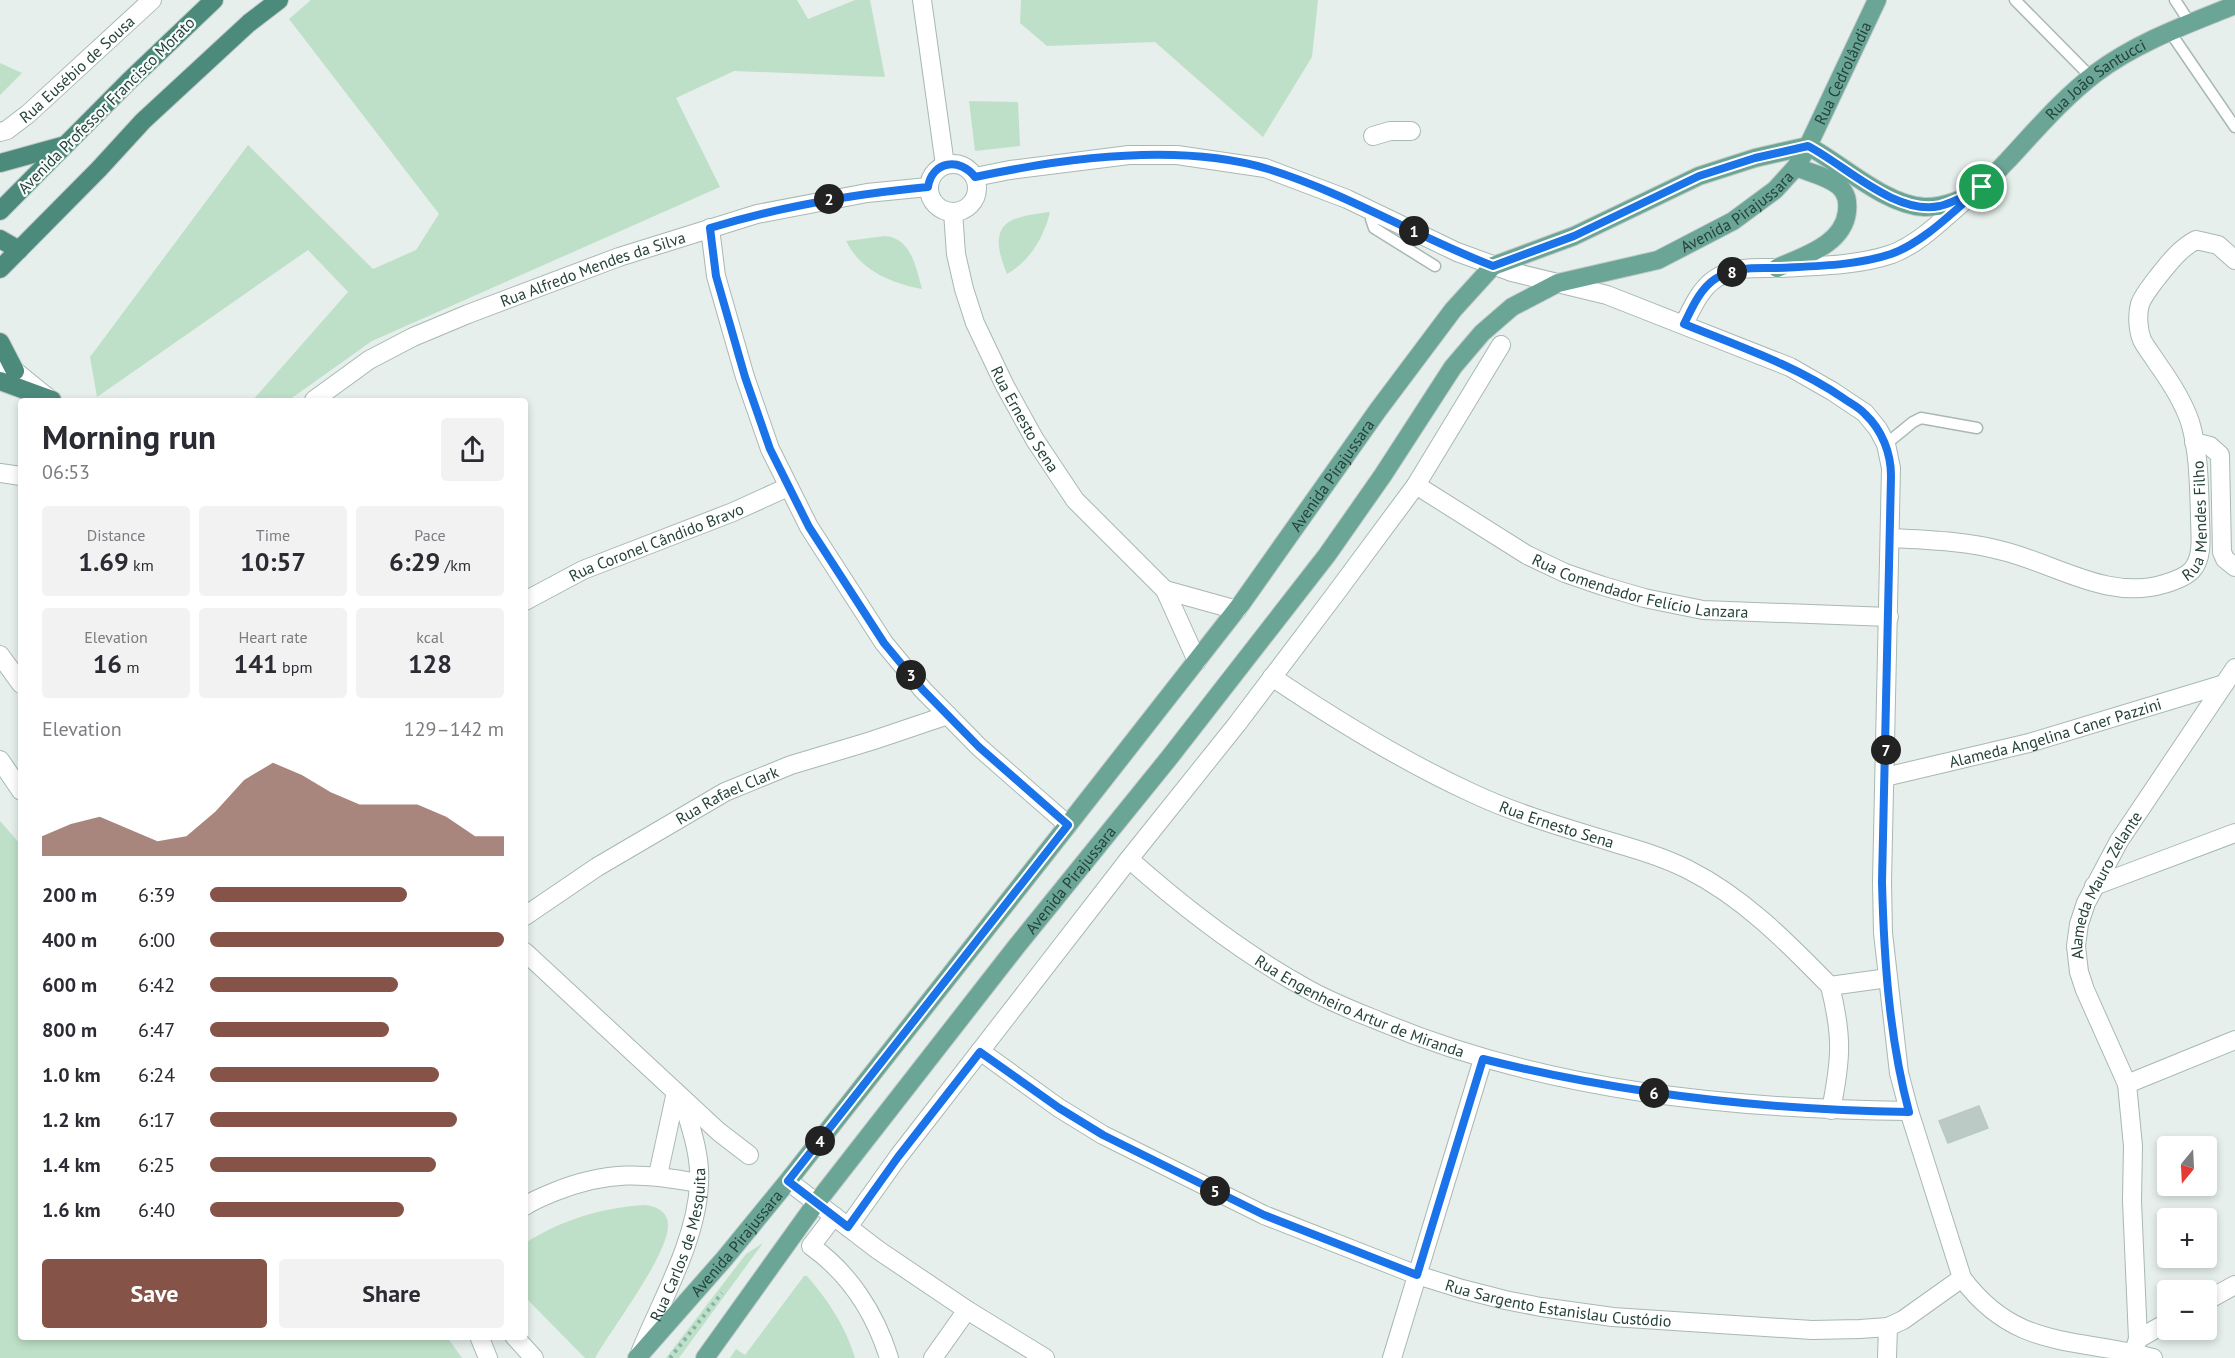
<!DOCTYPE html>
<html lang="en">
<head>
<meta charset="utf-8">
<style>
	:root { --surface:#fff; --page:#f2f2f3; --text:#2b2b33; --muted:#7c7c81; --accent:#855347 }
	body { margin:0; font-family:"PT Sans",sans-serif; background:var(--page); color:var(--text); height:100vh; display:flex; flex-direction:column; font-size:22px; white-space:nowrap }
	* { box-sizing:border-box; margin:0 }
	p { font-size:20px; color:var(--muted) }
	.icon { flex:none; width:33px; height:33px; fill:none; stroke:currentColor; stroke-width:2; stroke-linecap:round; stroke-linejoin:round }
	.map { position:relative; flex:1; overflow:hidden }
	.sheet { position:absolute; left:18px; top:398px; width:510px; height:942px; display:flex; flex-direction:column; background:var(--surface); border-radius:6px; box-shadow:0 3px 9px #0003 }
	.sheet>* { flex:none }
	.needle { width:39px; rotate:198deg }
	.fabs { position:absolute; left:2157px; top:1136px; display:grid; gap:12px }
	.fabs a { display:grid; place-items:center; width:60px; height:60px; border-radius:6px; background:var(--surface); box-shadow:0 3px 9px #0003; font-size:30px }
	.pin { position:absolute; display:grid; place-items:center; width:51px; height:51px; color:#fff; margin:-26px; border:3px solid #fff; border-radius:50%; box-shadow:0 2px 6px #0007 }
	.km { position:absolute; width:30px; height:30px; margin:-15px; border-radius:50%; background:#222; color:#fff; font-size:16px; line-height:30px; text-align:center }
	.round { display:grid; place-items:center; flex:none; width:63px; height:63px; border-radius:6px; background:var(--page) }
	.summary { display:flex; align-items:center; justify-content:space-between; height:102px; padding:0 24px }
	h1 { font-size:33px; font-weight:700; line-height:45px }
	.metrics { display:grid; grid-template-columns:repeat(3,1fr); gap:9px; height:102px; padding:6px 24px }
	.metrics div { display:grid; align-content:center; border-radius:6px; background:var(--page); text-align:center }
	.metrics b { font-size:26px; font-weight:700 }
	.metrics small { font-size:16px; font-weight:400 }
	.metrics p { font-size:16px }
	.chart { height:168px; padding:12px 24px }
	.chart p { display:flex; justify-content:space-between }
	.chart svg { width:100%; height:108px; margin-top:6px; fill:var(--accent); opacity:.7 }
	.cta { display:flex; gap:12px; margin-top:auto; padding:12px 24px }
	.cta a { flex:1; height:69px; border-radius:6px; background:var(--accent); color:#fff; font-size:24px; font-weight:700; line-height:69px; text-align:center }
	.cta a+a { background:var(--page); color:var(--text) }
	ul { padding:0 24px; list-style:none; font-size:20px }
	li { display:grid; grid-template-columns:96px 72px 1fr; align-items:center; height:45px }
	li i { height:15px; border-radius:8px; background:var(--accent) }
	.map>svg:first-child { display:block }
	.green { fill:#bfe0c8 }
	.building { fill:#bbcac4; stroke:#b8c9c2; stroke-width:1.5 }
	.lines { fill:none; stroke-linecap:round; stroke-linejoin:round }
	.service-casing { stroke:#a8b8b2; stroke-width:13 }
	.minor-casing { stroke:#a8b8b2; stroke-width:20 }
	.tertiary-casing { stroke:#a8b8b2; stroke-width:20 }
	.secondary-casing { stroke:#a4bbb3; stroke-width:20 }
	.primary-casing { stroke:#c2cac8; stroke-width:20 }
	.trunk-casing { stroke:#c2cac8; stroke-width:20 }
	.path { stroke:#86b3a5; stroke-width:4; stroke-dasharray:3 4.5; stroke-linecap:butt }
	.service { stroke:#fff; stroke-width:10 }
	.minor { stroke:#fff; stroke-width:18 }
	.tertiary { stroke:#fff; stroke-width:18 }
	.secondary { stroke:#fff; stroke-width:18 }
	.primary { stroke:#6aa596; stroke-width:18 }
	.trunk { stroke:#4c8a7c; stroke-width:18 }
	.route-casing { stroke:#fff; stroke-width:12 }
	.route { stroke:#1a73e8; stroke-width:8 }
	.labels { text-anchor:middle; stroke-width:4.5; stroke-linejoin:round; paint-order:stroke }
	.street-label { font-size:16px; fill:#24423a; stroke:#f7fbf9 }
</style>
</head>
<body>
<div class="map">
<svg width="2235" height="1358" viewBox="0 0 2235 1358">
	<rect width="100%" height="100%" fill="#e6efeb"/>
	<g class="green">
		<path d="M311,0H797L808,19L855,0H870L885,77L734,71L676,98L720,187L372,341L289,400H253L348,292L308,250L97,397L90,357L248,145L373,269L416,250L439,214L289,19Z"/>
		<path d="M1021,0H1318L1312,57L1263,137L1155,42L1047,46L1020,23Z"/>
		<path d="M0,63L22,73L0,95Z"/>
		<path d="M969,101L1018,102L1020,146L975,151Z"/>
		<path d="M1050,212C1044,237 1030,261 1007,274C987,225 1004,217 1050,212Z"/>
		<path d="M885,236C911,238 916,267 922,289C891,283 861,271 846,241Z"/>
		<path d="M0,821L21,845V1336L447,1337L462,1358H0Z"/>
		<path d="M644,1205C657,1206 669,1212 668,1227C666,1258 612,1328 595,1358H585L525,1297V1243C562,1220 600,1208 644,1205Z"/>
		<path d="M763,1243L679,1358H666L746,1254Z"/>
		<path d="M804,1276H807C828,1300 846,1327 855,1358H730L736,1349L745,1355Z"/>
	</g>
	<path class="building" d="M1979,1106L1988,1128L1948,1143L1939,1121Z"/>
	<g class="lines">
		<g class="service-casing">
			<g id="service">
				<path d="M2015,0L2091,77"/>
				<path d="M2175,0L2190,23"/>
				<path d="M2170,32L2235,127"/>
				<path d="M1374,212L1371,219L1374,228L1435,266"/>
				<path d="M1886,444L1913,422L1921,418L1977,428"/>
			</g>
		</g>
		<g class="minor-casing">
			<g id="minor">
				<path d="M922,0L945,165"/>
				<path id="s1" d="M0,132L7,130L28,114L152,0"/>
				<path d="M1373,136L1390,131H1411"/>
				<path id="s2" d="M953,212L956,254L964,289L975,323L1005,386L1035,440L1075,500L1165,590L1197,661"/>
				<path d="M710,228L716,276L745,377L770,449L809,527L884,643L923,690L979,747L1068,825"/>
				<path d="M2194,442L2210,446L2220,455L2222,552L2225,559L2235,567"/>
				<path d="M0,473L21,476"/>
				<path id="s3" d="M1416,485L1527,555L1565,573L1603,586L1644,598L1703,610L1889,617"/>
				<path id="s4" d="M1890,538C1928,540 1966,541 2003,551C2056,564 2108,601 2164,584C2174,581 2186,577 2192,570C2204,557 2200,533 2200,517C2199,487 2199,451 2190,422C2183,401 2170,381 2157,363C2153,356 2146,348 2142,340C2138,330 2137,315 2140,304C2144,294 2151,286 2157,278C2168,264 2180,248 2196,240L2218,245L2235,260"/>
				<path d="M1165,590L1237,610"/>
				<path id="s5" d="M525,601L583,570L733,512L788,487"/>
				<path d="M0,655L21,684"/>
				<path id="s6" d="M1272,677C1336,720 1402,761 1472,793C1510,811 1552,824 1592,836C1624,846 1657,854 1687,869C1743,897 1786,941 1830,986L1888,978"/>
				<path id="s7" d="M1885,777L2029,743L2224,684"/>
				<path id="s8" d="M1129,859C1183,907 1241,952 1304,987C1328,1001 1354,1011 1379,1021C1545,1091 1730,1109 1909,1111"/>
				<path d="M2094,886L2235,833"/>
				<path id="s9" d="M525,916L597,867L725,792L791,765L871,741L948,715"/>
				<path d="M525,952L719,1132L749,1155"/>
				<path d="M1830,986C1843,1037 1841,1060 1831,1110"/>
				<path id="s10" d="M980,1051L1059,1108L1103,1135L1264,1215L1417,1275L1462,1289L1505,1300L1541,1307L1613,1317L1812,1330L1860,1329L1888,1327L1903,1320L1962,1278"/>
				<path d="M2127,1084L2235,1040"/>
				<path d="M658,1175L676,1092"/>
				<path d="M788,1181L878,1250L967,1310L1045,1358"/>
				<path d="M525,1206C534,1200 544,1196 554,1192C608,1170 644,1173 699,1183"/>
				<path d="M834,1216L811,1246C849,1273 875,1313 889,1358"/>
				<path d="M848,1227L898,1157L1129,859L1237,724L1336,593L1416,485L1501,345"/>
				<path d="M2206,1301L2235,1285"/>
				<path id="s11" d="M2138,1339L2132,1201L2133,1146L2127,1084L2085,990L2079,972L2076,946L2079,924L2086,903L2119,841L2235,668"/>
				<path d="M2135,1348L2138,1339L2168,1322"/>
				<path id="s12" d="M640,1353C661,1301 697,1240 699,1183C701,1155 690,1125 682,1098"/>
				<path d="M933,1358L967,1310"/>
				<path d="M1392,1358L1483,1059"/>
				<path d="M1887,1358L1888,1327"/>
			</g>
		</g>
		<g class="tertiary-casing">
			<g id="tertiary">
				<circle cx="953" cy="188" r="24"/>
				<path d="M975,177L1010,170L1129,155H1177L1265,168L1347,199L1457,252L1512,272L1607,295L1790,367L1832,391L1865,413L1878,429L1886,444L1891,468L1882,882L1883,933L1899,1073L1909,1111L1962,1278C2016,1351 2076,1337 2153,1358"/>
				<path d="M1684,324C1692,308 1700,289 1715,279C1734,266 1756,268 1778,268C1815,266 1857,266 1892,254C1921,243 1945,217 1969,197"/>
				<path d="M0,363L15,371L47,397"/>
				<path id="s13" d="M314,400L369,360L413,337L468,314L619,257L757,214L867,193L928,187"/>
			</g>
		</g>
		<g class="secondary-casing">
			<g id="secondary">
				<path d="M0,760L21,791"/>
				<path d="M479,1336L488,1358"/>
				<path d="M514,1336L534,1358"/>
			</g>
		</g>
		<g class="primary-casing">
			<g id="primary">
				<path id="s14" d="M1808,146C1842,164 1885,205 1924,207C1943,208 1968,198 1983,186C1992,178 2000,168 2008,160C2036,130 2063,98 2096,73C2137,42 2188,24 2235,5"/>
				<path d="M1777,268C1803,256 1843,245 1847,212C1848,201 1847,194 1839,186C1827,176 1810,173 1796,167"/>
				<path id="s15" d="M637,1358L725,1258L788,1181L1068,825L1241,604L1378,410L1453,310L1493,266L1574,236L1699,176L1755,158L1808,146"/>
				<path id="s16" d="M705,1358L814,1206L1016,947L1169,758L1327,555L1383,475L1453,367L1482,333L1512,307L1558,283L1658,260L1733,221L1775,190L1796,167L1808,146L1877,0"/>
			</g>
		</g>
		<g class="trunk-casing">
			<g id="trunk">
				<path d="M0,163L62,146"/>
				<path d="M0,211L129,81L214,0"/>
				<path d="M0,239L19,250"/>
				<path d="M0,269L99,169L143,121L249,23L279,0"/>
				<path d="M0,342L15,371"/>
				<path d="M0,381L52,400"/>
			</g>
		</g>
		<path class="path" d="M670,1358L722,1293"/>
		<use href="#service" class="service"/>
		<use href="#minor" class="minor"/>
		<use href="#tertiary" class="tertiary"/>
		<use href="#secondary" class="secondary"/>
		<use href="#primary" class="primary"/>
		<use href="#trunk" class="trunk"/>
	</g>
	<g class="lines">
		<g class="route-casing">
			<path id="route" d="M1808,146C1845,165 1896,216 1940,206C1955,202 1969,194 1982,187C1956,209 1923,243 1891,254C1855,266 1814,266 1777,268C1756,268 1734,266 1715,279C1700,289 1692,308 1684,324C1738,346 1795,365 1843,398C1850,403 1859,407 1865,414C1882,430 1891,453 1891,476L1882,882C1884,958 1889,1037 1909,1112C1765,1110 1623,1094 1483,1059L1417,1275L1264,1215L1103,1135L1059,1108L980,1052L898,1157L848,1227L788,1181L1068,825L979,747L923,690L884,643L809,527L770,449L745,377L716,276L710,228C782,206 854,194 928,187C932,161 960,157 975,177C1064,158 1178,142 1268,169C1346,193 1417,237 1493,266L1574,236L1699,176L1755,158Z"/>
		</g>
		<use href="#route" class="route"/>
	</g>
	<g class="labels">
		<g class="street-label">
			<text dy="6" stroke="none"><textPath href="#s1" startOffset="100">Rua Eusébio de Sousa</textPath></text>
			<text dy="6" stroke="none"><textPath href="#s16" startOffset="1754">Rua Cedrolândia</textPath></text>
			<text dy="6" stroke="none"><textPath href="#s14" startOffset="352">Rua João Santucci</textPath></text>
			<text transform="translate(106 105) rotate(-45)" y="6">Avenida Professor Francisco Morato</text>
			<text dy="6" stroke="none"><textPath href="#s16" startOffset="1574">Avenida Pirajussara</textPath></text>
			<text dy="6" stroke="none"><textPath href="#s13" startOffset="310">Rua Alfredo Mendes da Silva</textPath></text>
			<text dy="6" stroke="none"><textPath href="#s2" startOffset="222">Rua Ernesto Sena</textPath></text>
			<text dy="6" stroke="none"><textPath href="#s15" startOffset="1124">Avenida Pirajussara</textPath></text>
			<text dy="6" stroke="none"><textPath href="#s4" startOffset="363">Rua Mendes Filho</textPath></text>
			<text dy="6" stroke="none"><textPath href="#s5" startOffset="144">Rua Coronel Cândido Bravo</textPath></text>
			<text dy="6" stroke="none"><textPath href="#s3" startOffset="250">Rua Comendador Felício Lanzara</textPath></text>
			<text dy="6" stroke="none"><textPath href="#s7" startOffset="176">Alameda Angelina Caner Pazzini</textPath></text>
			<text dy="6" stroke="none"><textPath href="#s9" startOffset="236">Rua Rafael Clark</textPath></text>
			<text dy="6" stroke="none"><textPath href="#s6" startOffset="322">Rua Ernesto Sena</textPath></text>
			<text dy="6" stroke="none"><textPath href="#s16" startOffset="602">Avenida Pirajussara</textPath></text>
			<text dy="6" stroke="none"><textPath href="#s11" startOffset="471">Alameda Mauro Zelante</textPath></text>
			<text dy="6" stroke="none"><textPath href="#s8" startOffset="276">Rua Engenheiro Artur de Miranda</textPath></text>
			<text dy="6" stroke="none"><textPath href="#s15" startOffset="152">Avenida Pirajussara</textPath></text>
			<text dy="6" stroke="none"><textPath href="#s12" startOffset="116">Rua Carlos de Mesquita</textPath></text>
			<text dy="6" stroke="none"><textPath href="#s10" startOffset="638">Rua Sargento Estanislau Custódio</textPath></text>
		</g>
	</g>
</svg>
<div class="fabs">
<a><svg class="needle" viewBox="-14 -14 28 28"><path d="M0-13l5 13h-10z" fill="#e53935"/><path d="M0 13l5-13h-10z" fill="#7c7c81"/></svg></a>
<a>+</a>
<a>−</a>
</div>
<div class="pin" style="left:1982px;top:187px;background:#1e9e55"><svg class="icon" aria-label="arrive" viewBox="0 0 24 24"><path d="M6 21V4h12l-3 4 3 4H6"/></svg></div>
<b class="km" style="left:1414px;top:231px">1</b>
<b class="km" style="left:829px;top:199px">2</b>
<b class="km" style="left:911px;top:675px">3</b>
<b class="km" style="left:820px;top:1141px">4</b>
<b class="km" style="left:1215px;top:1191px">5</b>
<b class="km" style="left:1654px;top:1093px">6</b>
<b class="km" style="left:1886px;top:750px">7</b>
<b class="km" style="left:1732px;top:272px">8</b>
<section class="sheet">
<div class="summary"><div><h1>Morning run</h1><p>06:53</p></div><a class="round"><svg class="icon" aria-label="share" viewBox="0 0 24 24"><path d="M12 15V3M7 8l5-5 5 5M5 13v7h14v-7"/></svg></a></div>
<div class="metrics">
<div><p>Distance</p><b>1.69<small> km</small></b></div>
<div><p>Time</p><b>10:57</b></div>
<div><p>Pace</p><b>6:29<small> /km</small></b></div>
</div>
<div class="metrics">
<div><p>Elevation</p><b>16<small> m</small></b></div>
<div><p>Heart rate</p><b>141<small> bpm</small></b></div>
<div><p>kcal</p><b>128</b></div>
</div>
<div class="chart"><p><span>Elevation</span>129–142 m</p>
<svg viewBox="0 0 160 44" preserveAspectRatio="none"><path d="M0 44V36L10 31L20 28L30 33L40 38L50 36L60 26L70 13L80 6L90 11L100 18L110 23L120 23L130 23L140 28L150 36L160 36V44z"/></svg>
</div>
<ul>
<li><b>200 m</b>6:39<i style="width:67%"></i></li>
<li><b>400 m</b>6:00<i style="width:100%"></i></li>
<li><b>600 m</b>6:42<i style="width:64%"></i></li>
<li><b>800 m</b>6:47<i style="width:61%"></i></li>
<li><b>1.0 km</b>6:24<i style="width:78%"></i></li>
<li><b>1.2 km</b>6:17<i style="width:84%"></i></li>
<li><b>1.4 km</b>6:25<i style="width:77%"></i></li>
<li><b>1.6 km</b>6:40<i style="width:66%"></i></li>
</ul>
<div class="cta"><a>Save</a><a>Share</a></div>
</section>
</div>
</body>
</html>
